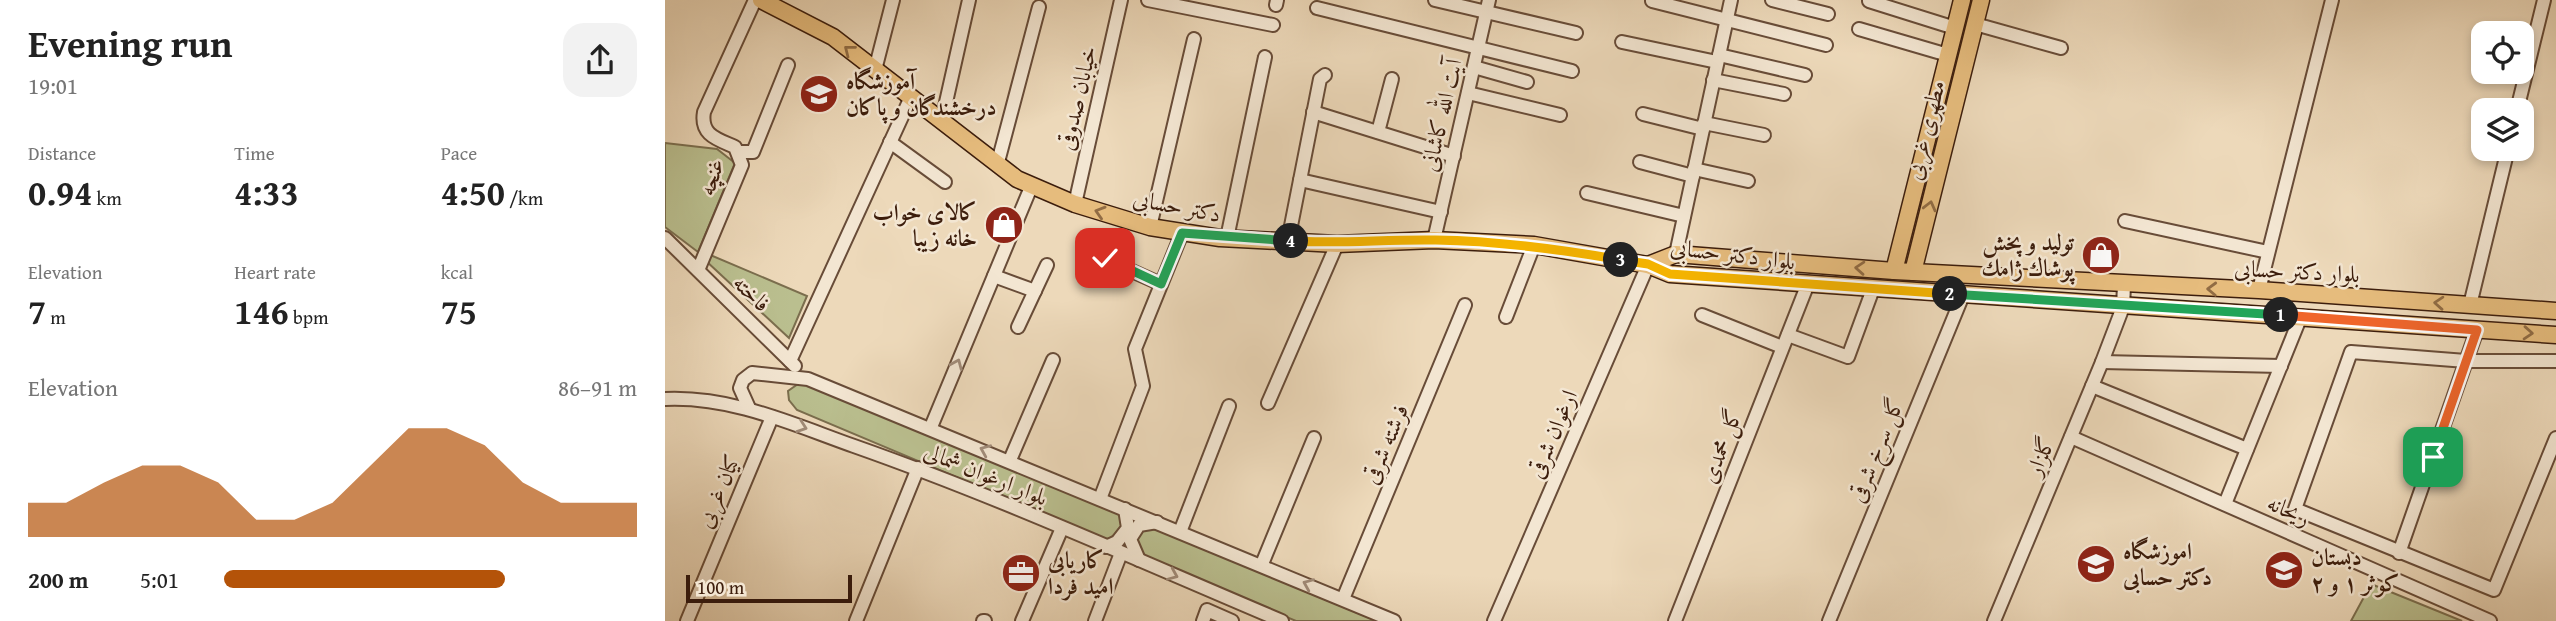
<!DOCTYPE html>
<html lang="en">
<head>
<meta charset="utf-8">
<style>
	:root { --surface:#fff; --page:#f2f2f2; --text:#222; --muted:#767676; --accent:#b45309 }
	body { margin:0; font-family:"Gentium Book Plus",Amiri,serif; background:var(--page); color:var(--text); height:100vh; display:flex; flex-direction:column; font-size:26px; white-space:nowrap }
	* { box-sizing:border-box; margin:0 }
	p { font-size:23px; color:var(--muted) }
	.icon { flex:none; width:38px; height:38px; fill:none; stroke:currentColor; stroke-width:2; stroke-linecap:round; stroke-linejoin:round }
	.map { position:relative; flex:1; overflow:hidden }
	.panel { display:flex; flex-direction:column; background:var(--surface); width:665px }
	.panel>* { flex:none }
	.controls { position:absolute; left:1806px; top:21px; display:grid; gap:14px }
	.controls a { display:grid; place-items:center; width:63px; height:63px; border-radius:14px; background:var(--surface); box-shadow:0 4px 10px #0003; font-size:35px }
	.scale { position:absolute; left:21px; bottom:18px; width:166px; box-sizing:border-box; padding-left:7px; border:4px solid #3c1d0c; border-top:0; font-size:19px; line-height:24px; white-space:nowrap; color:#3c1d0c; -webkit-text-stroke:5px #f3e6d2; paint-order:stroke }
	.pin { position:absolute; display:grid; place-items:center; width:60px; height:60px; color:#fff; margin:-30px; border-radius:14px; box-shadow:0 4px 10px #0006 }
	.km { position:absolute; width:35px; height:35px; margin:-18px; border-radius:50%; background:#222; color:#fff; font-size:19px; line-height:35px; text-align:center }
	.round { display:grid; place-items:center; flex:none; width:74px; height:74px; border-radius:21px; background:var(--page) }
	.head { display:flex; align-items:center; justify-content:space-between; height:119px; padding:0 28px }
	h1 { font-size:38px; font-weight:600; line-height:52px }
	.metrics { display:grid; grid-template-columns:repeat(3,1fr); gap:10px; height:119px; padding:7px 28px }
	.metrics div { display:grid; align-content:center }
	.metrics b { font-size:35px; font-weight:600 }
	.metrics small { font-size:19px; font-weight:400 }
	.metrics p { font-size:19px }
	.chart { height:196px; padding:14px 28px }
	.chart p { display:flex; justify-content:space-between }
	.chart svg { width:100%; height:126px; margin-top:7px; fill:var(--accent); opacity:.7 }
	ul { padding:0 28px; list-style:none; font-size:23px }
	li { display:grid; grid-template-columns:112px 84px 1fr; align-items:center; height:52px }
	li i { height:18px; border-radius:9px; background:var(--accent) }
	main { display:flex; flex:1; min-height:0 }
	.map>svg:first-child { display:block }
	.green { fill:#babf8f; stroke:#7b6e4e; stroke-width:2 }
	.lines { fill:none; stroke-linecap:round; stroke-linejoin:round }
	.minor-casing { stroke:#684c38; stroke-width:16 }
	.major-casing { stroke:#3c1d0c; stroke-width:19 }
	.minor { stroke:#f3e6d2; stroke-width:12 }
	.major { stroke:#e6bc7d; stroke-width:16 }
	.oneway { stroke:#916c44 }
	.oneway2 { stroke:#a18c79 }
	.split-1-casing { stroke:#fff; stroke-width:14 }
	.split-2-casing { stroke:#fff; stroke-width:14 }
	.split-3-casing { stroke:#fff; stroke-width:14 }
	.split-4-casing { stroke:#fff; stroke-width:14 }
	.split-5-casing { stroke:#fff; stroke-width:14 }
	.split-1 { stroke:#f0652b; stroke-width:9 }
	.split-2 { stroke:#22a559; stroke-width:9 }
	.split-3 { stroke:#f5b400; stroke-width:9 }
	.split-4 { stroke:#f5b400; stroke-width:9 }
	.split-5 { stroke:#22a559; stroke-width:9 }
	.labels { text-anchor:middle; stroke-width:5; stroke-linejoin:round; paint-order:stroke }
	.poi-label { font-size:23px; font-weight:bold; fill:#3c1d0c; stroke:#f3e6d2; text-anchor:start }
	.street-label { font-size:23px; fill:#3c1d0c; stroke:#f3e6d2 }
</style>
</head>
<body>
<main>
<section class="panel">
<div class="head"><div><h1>Evening run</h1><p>19:01</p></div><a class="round"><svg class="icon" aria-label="share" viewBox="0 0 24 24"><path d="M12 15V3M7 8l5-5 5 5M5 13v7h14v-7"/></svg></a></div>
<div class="metrics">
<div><p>Distance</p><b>0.94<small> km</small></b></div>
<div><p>Time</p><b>4:33</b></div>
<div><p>Pace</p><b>4:50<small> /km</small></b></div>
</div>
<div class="metrics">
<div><p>Elevation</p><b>7<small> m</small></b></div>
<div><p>Heart rate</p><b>146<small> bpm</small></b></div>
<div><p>kcal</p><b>75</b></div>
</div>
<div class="chart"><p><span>Elevation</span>86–91 m</p>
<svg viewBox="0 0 160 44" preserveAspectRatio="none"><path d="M0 44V32L10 32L20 25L30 19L40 19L50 25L60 38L70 38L80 32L90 19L100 6L110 6L120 12L130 25L140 32L150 32L160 32V44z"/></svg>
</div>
<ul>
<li><b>200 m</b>5:01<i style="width:68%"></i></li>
</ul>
</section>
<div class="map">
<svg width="1891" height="621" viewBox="0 0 1891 621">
	<rect width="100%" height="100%" fill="#edd9ba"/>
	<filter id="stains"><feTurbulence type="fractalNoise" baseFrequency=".00286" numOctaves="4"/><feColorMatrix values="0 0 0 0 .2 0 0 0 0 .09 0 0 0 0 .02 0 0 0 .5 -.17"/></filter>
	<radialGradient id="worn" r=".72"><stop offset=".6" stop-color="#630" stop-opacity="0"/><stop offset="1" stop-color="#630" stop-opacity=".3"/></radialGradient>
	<g class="green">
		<path d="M0,143L52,149L70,163L33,252L0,227Z"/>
		<path d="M43,254L142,296L124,338L40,260Z"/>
		<path d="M133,384H142L452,512L457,519L456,531L441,540L132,410L124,400L123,391Z"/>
		<path d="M488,528L712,621H631L480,557C473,550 468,541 473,532Z"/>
		<path d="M1706,584L1797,621H1686Z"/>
	</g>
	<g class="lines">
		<g class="minor-casing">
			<g id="minor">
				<path d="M483,0L608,25"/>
				<path d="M770,0L911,33"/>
				<path d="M1107,0L1163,14"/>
				<path d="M987,1L1161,45"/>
				<path d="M1204,1L1290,28"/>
				<path d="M611,5L612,0"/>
				<path d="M652,8L907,71"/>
				<path d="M1310,24L1396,48"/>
				<path d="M1194,29L1283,55"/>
				<path d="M957,42L1052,62"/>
				<path d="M1054,55L1140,75"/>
				<path d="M809,67L862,82"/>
				<path d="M210,70L228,0"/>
				<path d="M1048,80L1119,94"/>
				<path d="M803,93L895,115"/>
				<path d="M1852,110L1879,0"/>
				<path d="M648,112L789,156"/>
				<path d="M978,114L1038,129"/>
				<path d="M277,120L304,0"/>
				<path d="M1039,123L1099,135"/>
				<path d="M713,132L727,79"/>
				<path d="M225,142L280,182"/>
				<path d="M74,152H88L123,65"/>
				<path d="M333,162L374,7"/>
				<path d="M975,162L1028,176"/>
				<path d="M1029,169L1083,181"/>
				<path d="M635,180L776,212"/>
				<path d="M922,193L1019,216"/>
				<path d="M410,204L456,0"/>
				<path d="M1460,221L1603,252"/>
				<path d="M485,227L529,39"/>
				<path d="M0,238L130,366"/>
				<path d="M562,238L600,57"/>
				<path d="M769,240L824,0"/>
				<path d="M623,241L655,79L660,75"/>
				<path d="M1011,254L1066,0"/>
				<path d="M440,259L496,284"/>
				<path d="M34,268L77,165L70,147C52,139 35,135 39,112L90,0"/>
				<path d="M329,276L370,291"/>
				<path d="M1594,290L1667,0"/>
				<path d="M1805,305L1843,149"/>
				<path d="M1037,315L1117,347"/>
				<path d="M841,317L869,245"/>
				<path d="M353,327L382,265"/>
				<path d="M1123,335L1183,357L1208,289"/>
				<path d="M125,361L246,97"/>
				<path d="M1891,361H1801L1686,352L1630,509L1829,590L1891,438"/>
				<path d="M1437,362L1616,366"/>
				<path d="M1427,386L1582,449"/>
				<path d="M0,399C67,396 127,424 189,446C334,497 475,561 617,621"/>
				<path d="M603,403L672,244"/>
				<path d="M84,408L75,388L78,380L87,373L143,379L729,621"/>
				<path d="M266,427L366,187"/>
				<path d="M1406,437L1825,621"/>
				<path d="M345,460L388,360"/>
				<path d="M435,499L478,386L470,349L517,233"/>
				<path d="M1560,504L1636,316"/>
				<path d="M515,532L564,406"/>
				<path d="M441,547L452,542L463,528L460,509"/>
				<path d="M1734,553L1812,330"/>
				<path d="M474,560L465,539L474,525L492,522"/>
				<path d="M597,564L649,438"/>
				<path d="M678,599L800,305"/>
				<path d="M22,621L107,417"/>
				<path d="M191,621L253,468"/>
				<path d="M318,621H320"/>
				<path d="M357,621L397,528"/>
				<path d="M430,621L456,553"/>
				<path d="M538,621L542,610L567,621"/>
				<path d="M829,621L983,265"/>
				<path d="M1010,621L1142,286"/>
				<path d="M1164,621L1298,295"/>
				<path d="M1329,621L1437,362L1458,307L1459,285"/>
			</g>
		</g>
		<g class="major-casing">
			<g id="major">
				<path d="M96,0L168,37L352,179L410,204L485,227L555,238L672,244L769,240L869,245L983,265L1005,274L1891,335"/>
				<path d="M983,265L1011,254L1229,271L1594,290L1891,311"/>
				<path d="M1229,271L1297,0"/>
				<path d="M1248,272L1316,0"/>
			</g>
		</g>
		<use href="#minor" class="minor"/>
		<use href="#major" class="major"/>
	</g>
	<defs><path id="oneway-chevron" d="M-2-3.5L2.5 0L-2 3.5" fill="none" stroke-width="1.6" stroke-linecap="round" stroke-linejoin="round" transform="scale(1.75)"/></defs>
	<g class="oneway">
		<use href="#oneway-chevron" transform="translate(184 50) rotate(-142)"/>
		<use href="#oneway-chevron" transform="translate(1265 206) rotate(-76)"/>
		<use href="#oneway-chevron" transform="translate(435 212) rotate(-163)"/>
		<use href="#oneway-chevron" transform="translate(1195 268) rotate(-176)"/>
		<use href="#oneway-chevron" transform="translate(1547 289) rotate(-178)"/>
		<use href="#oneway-chevron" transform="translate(1774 303) rotate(-176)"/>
		<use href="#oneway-chevron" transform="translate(1863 333) rotate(4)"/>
	</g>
	<g class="oneway2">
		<use href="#oneway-chevron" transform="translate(292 364) rotate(-67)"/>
		<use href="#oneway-chevron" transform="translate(137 427) rotate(19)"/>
		<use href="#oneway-chevron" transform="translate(320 450) rotate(-157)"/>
		<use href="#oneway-chevron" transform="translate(508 575) rotate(23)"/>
		<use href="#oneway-chevron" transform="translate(643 584) rotate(-157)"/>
	</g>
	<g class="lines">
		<g class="split-1-casing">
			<path id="split-1" d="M1616,315L1812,330L1768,457"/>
		</g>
		<g class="split-2-casing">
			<path id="split-2" d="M1285,294L1616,315"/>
		</g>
		<g class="split-3-casing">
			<path id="split-3" d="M956,260L983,264L1005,274L1285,294"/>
		</g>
		<g class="split-4-casing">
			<path id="split-4" d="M626,241C675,244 722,239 771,240C834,241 894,249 956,260"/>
		</g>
		<g class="split-5-casing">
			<path id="split-5" d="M440,258L496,284L517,233L626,241"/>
		</g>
		<use href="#split-1" class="split-1"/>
		<use href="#split-2" class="split-2"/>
		<use href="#split-3" class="split-3"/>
		<use href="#split-4" class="split-4"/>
		<use href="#split-5" class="split-5"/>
	</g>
	<defs>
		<g id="school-disc" transform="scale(2.0125)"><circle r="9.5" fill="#8f2418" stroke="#f3e6d2"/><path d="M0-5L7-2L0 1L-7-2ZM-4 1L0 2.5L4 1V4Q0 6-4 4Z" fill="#fff"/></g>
		<g id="shop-disc" transform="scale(2.0125)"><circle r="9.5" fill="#8f2418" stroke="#f3e6d2"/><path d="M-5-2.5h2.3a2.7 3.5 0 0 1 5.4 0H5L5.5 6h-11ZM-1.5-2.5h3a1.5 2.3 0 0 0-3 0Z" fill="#fff"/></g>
		<g id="office-disc" transform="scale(2.0125)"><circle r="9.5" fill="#8f2418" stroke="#f3e6d2"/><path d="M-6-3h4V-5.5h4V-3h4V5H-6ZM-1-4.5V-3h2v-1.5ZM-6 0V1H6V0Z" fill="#fff"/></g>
	</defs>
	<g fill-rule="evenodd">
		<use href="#school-disc" x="154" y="94"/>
		<use href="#shop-disc" x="339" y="225"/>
		<use href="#shop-disc" x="1436" y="255"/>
		<use href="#school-disc" x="1431" y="564"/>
		<use href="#school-disc" x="1619" y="570"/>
		<use href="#office-disc" x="356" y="573"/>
	</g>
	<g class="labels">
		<g class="poi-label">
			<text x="181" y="89">آموزشگاه<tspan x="181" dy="26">درخشندگان و پاکان</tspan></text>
			<text x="312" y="220" text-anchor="end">کالای خواب<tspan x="312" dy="26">خانه زیبا</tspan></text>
			<text x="1409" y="250" text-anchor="end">توليد و پخش<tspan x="1409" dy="26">پوشاك ژامك</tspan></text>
			<text x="1458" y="559">اموزشگاه<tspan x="1458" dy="26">دکتر حسابی</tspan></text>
			<text x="1646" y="565">دبستان<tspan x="1646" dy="26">کوثر ۱ و ۲</tspan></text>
			<text x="383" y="568">کاریابی<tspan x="383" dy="26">امید فردا</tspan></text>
		</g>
		<g class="street-label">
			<text transform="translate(412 98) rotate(-77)" y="8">خیابان صدوقی</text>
			<text transform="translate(776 115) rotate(-77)" y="8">آیت الله کاشانی</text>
			<text transform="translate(1260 130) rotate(-76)" y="8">مطهری غربی</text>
			<text transform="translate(46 177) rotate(-72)" y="8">غنچه</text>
			<text transform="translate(512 206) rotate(11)" y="8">دکتر حسابی</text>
			<text transform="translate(1068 254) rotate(7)" y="8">بلوار دکتر حسابی</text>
			<text transform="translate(1632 271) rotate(3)" y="8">بلوار دکتر حسابی</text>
			<text transform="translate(87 293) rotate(45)" y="8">فاخته</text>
			<text transform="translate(887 434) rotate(-67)" y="8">ارغوان شرقی</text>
			<text transform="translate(720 444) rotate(-67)" y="8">فرشته شرقی</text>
			<text transform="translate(1056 446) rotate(-69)" y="8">گل محمدی</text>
			<text transform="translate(1211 450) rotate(-68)" y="8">گل سرخ شرقی</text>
			<text transform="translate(1375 456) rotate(-67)" y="8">گلزار</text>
			<text transform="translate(321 474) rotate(22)" y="8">بلوار ارغوان شمالی</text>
			<text transform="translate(53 491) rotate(-67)" y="8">کیان غربی</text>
			<text transform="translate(1624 510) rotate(24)" y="8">ریحانه</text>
		</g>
	</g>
	<rect width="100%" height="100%" filter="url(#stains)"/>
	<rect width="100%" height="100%" fill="url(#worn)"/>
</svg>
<div class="controls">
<a><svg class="icon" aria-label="locate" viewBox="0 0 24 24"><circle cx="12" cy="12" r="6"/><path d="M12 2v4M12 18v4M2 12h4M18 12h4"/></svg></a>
<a><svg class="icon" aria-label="layers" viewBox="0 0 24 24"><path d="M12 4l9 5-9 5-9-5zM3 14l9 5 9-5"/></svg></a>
</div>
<div class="scale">100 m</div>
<div class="pin" style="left:1768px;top:457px;background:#1e9e55"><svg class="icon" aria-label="arrive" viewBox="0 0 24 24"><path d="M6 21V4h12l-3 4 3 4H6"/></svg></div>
<div class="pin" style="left:440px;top:258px;background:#d93025"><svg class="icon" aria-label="check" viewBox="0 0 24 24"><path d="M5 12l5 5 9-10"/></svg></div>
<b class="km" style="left:1616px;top:315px">1</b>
<b class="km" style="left:1285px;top:294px">2</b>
<b class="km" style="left:956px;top:260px">3</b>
<b class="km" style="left:626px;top:241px">4</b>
</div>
</main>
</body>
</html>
